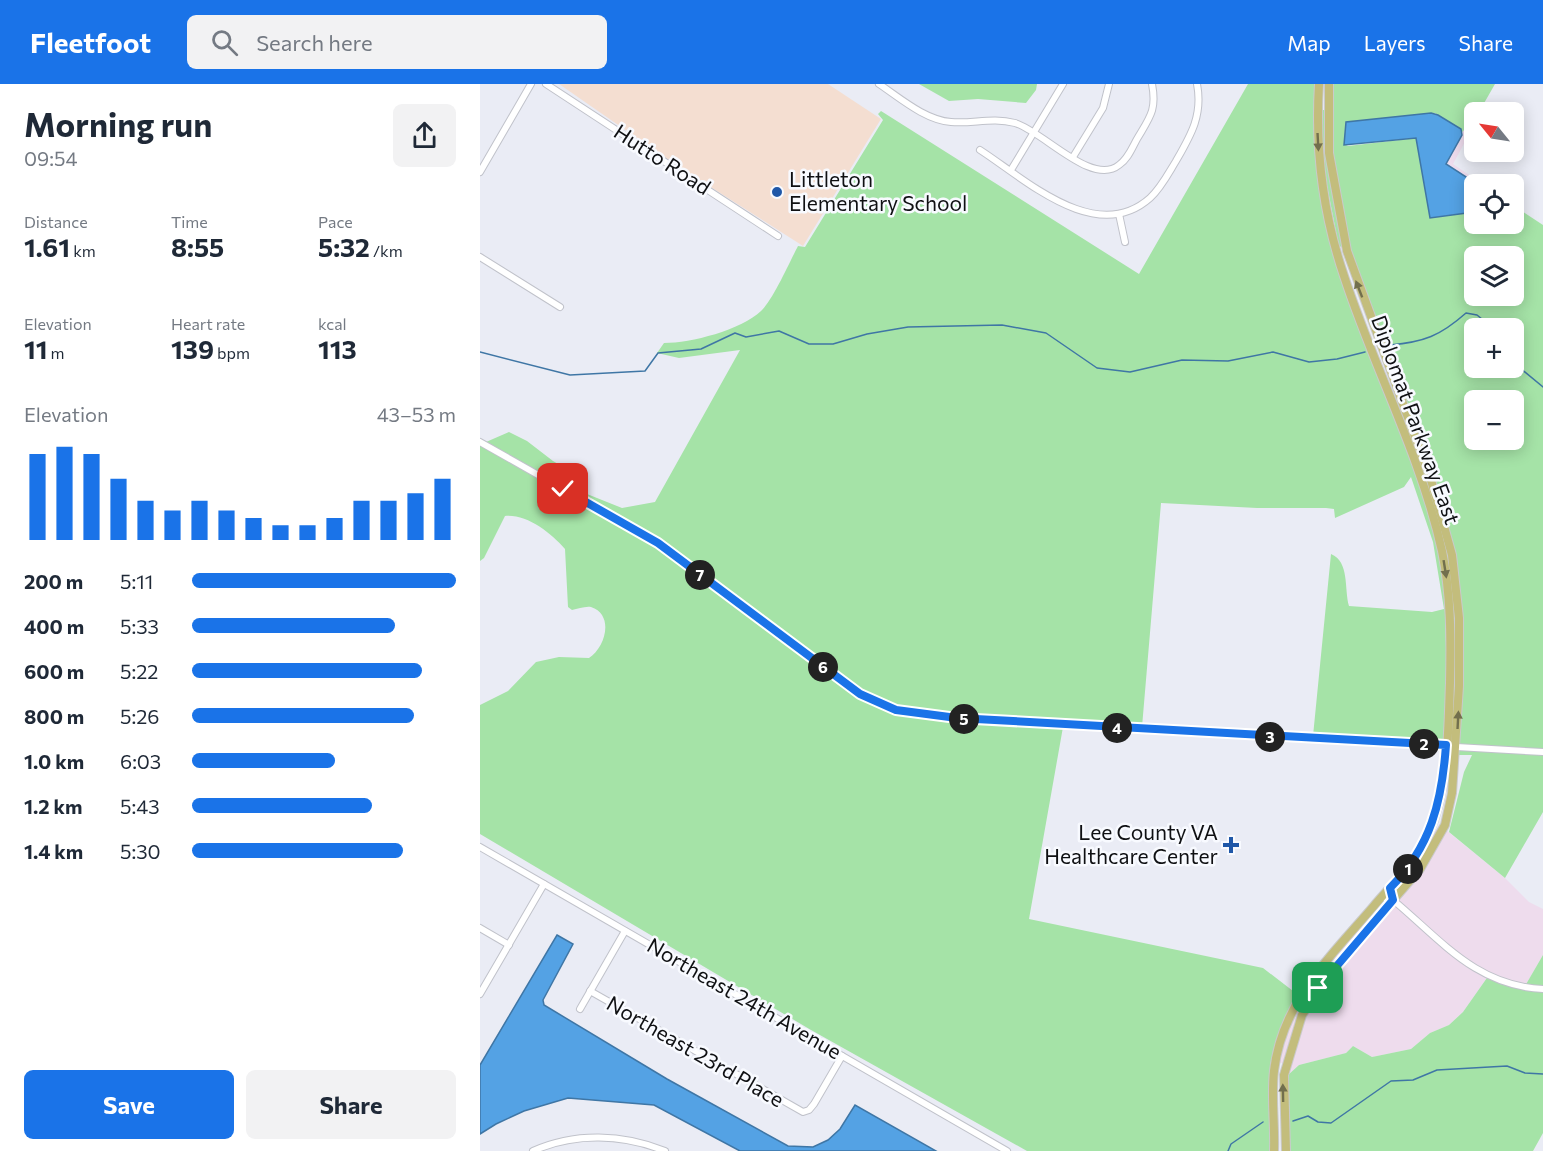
<!DOCTYPE html>
<html lang="en">
<head>
<meta charset="utf-8">
<style>
	:root { --surface:#fff; --page:#f2f2f3; --text:#1f2937; --muted:#747a83; --accent:#1a73e8 }
	body { margin:0; font-family:Commissioner,sans-serif; background:var(--page); color:var(--text); height:100vh; display:flex; flex-direction:column; font-size:22px; white-space:nowrap }
	* { box-sizing:border-box; margin:0 }
	p { font-size:20px; color:var(--muted) }
	.icon { flex:none; width:33px; height:33px; fill:none; stroke:currentColor; stroke-width:2; stroke-linecap:round; stroke-linejoin:round }
	.map { position:relative; flex:1; overflow:hidden }
	.sheet { display:flex; flex-direction:column; background:var(--surface); width:480px }
	.sheet>* { flex:none }
	.needle { width:39px; rotate:300deg }
	.fabs { position:absolute; left:984px; top:18px; display:grid; gap:12px }
	.fabs a { display:grid; place-items:center; width:60px; height:60px; border-radius:9px; background:var(--surface); box-shadow:0 3px 15px #0003; font-size:30px }
	.pin { position:absolute; display:grid; place-items:center; width:51px; height:51px; color:#fff; margin:-26px; border-radius:12px; box-shadow:0 3px 9px #0006 }
	.km { position:absolute; width:30px; height:30px; margin:-15px; border-radius:50%; background:#222; color:#fff; font-size:16px; line-height:30px; text-align:center }
	.round { display:grid; place-items:center; flex:none; width:63px; height:63px; border-radius:9px; background:var(--page) }
	.head { display:flex; align-items:center; justify-content:space-between; height:102px; padding:0 24px }
	h1 { font-size:33px; font-weight:700; line-height:45px }
	.metrics { display:grid; grid-template-columns:repeat(3,1fr); gap:9px; height:102px; padding:6px 24px }
	.metrics div { display:grid; align-content:center }
	.metrics b { font-size:26px; font-weight:700 }
	.metrics small { font-size:16px; font-weight:400 }
	.metrics p { font-size:16px }
	.chart { height:168px; padding:12px 24px }
	.chart p { display:flex; justify-content:space-between }
	.chart svg { width:100%; height:108px; margin-top:6px; stroke:var(--accent); stroke-width:6 }
	.button { display:flex; gap:12px; margin-top:auto; padding:12px 24px }
	.button a { flex:1; height:69px; border-radius:9px; background:var(--accent); color:#fff; font-size:24px; font-weight:700; line-height:69px; text-align:center }
	.button a+a { background:var(--page); color:var(--text) }
	ul { padding:0 24px; list-style:none; font-size:20px }
	li { display:grid; grid-template-columns:96px 72px 1fr; align-items:center; height:45px }
	li i { height:15px; border-radius:8px; background:var(--accent) }
	header { display:flex; align-items:center; gap:36px; box-sizing:border-box; height:84px; padding:0 30px; background:var(--accent); color:#fff }
	header strong { font-size:28px }
	nav { display:flex; gap:33px; margin-inline-start:auto; font-size:21px }
	.search { width:420px; height:54px; background:var(--page); display:flex; align-items:center; gap:15px; box-sizing:border-box; padding:0 21px; border-radius:9px; color:var(--muted); font-size:22px }
	main { display:flex; flex:1; min-height:0 }
	.map>svg:first-child { display:block }
	.commercial { fill:#eedced }
	.education { fill:#f4ded1 }
	.green { fill:#a5e3a7; fill-rule:evenodd }
	.water { fill:#54a2e4; stroke:#3f76a5; stroke-width:1.5 }
	.lines { fill:none; stroke-linecap:round; stroke-linejoin:round }
	.stream { stroke:#3f76a5; stroke-width:1.5 }
	.minor-casing { stroke:#c0c2ca; stroke-width:8 }
	.major-casing { stroke:#cacacb; stroke-width:10 }
	.minor { stroke:#fff; stroke-width:6 }
	.major { stroke:#c3bd7c; stroke-width:8 }
	.oneway { fill:#726f4d }
	.route-casing { stroke:#fff; stroke-width:12 }
	.route { stroke:#1a73e8; stroke-width:8 }
	.poi-dot { fill:#1f57a8; stroke:#f8faff; stroke-width:2 }
	.labels { text-anchor:middle; stroke-width:5; stroke-linejoin:round; paint-order:stroke }
	.street-label { font-size:21px; fill:#0f1013; stroke:#f8faff }
	.poi-label { font-size:21px; fill:#0f1013; stroke:#f8faff; text-anchor:start }
</style>
</head>
<body>
<header>
<strong>Fleetfoot</strong>
<div class="search"><svg class="icon" aria-label="search" viewBox="0 0 24 24"><circle cx="10" cy="10" r="6"/><path d="M15 15l6 6"/></svg>Search here</div>
<nav><a>Map</a><a>Layers</a><a>Share</a></nav>
</header>
<main>
<section class="sheet">
<div class="head"><div><h1>Morning run</h1><p>09:54</p></div><a class="round"><svg class="icon" aria-label="share" viewBox="0 0 24 24"><path d="M12 15V3M7 8l5-5 5 5M5 13v7h14v-7"/></svg></a></div>
<div class="metrics">
<div><p>Distance</p><b>1.61<small> km</small></b></div>
<div><p>Time</p><b>8:55</b></div>
<div><p>Pace</p><b>5:32<small> /km</small></b></div>
</div>
<div class="metrics">
<div><p>Elevation</p><b>11<small> m</small></b></div>
<div><p>Heart rate</p><b>139<small> bpm</small></b></div>
<div><p>kcal</p><b>113</b></div>
</div>
<div class="chart"><p><span>Elevation</span>43–53 m</p>
<svg viewBox="0 0 160 44" preserveAspectRatio="none"><path d="M5 44V9M15 44V6M25 44V9M35 44V19M45 44V28M55 44V32M65 44V28M75 44V32M85 44V35M95 44V38M105 44V38M115 44V35M125 44V28M135 44V28M145 44V25M155 44V19"/></svg>
</div>
<ul>
<li><b>200 m</b>5:11<i style="width:100%"></i></li>
<li><b>400 m</b>5:33<i style="width:77%"></i></li>
<li><b>600 m</b>5:22<i style="width:87%"></i></li>
<li><b>800 m</b>5:26<i style="width:84%"></i></li>
<li><b>1.0 km</b>6:03<i style="width:54%"></i></li>
<li><b>1.2 km</b>5:43<i style="width:68%"></i></li>
<li><b>1.4 km</b>5:30<i style="width:80%"></i></li>
</ul>
<div class="button"><a>Save</a><a>Share</a></div>
</section>
<div class="map">
<svg width="1063" height="1067" viewBox="0 0 1063 1067">
	<rect width="100%" height="100%" fill="#eaecf5"/>
	<g class="commercial">
		<path d="M994,35V41L973,80L1002,100H997L966,80L982,48Z"/>
		<path d="M959,741L961,742L938,783L829,911L815,938L803,979H799L805,953L822,916L848,880L932,785Z"/>
		<path d="M966,746L1025,794L1049,818L1063,825V871L1045,902L1009,891L983,928L969,941L950,949L931,965L892,973L873,962L866,969L819,981L808,991L825,932L840,906L943,787Z"/>
	</g>
	<path class="education" d="M79,0H348L401,35L323,162L193,79Z"/>
	<g class="green">
		<path d="M439,0H557L556,6L546,19L498,15L469,17Z"/>
		<path d="M768,0H836L848,144L933,379L953,444L964,495L967,597L963,658L833,652L851,470C870,478 864,505 869,522L952,528L964,525L953,458L931,393L924,403L855,434L854,425L846,424H777L681,419L662,643L452,630L417,623L374,602L179,457L6,358L29,348L47,357L73,377L99,392L107,410L142,424L175,418L260,266L199,274L177,269L184,259C211,259 261,246 281,227C293,216 310,177 318,162L325,163L403,36L398,30L401,27L659,190Z"/>
		<path d="M852,0H1015L999,28H994V37L982,48L955,29L867,38L864,60L868,62L936,54L950,134L994,128V140H1034V122L1063,141V666L979,660L982,534L975,471L950,382L874,181L852,69ZM994,172H1034V212H994ZM994,244H1034V284H994ZM994,316H1034V356H994Z"/>
		<path d="M841,26H844L849,94L863,162L859,163L842,76Z"/>
		<path d="M0,361L176,462L347,590L388,617L416,628L452,635L583,643L549,835L783,884L813,907L817,911L802,944L791,1067H547L331,946L0,750V621L28,607L56,578L79,573L109,574C125,564 135,531 111,523C105,522 98,525 92,526L88,523L85,465C71,449 47,430 25,432L4,474L0,477Z"/>
		<path d="M979,665L1063,671V728L1025,794L969,748L984,688L992,671H979Z"/>
		<path d="M1063,871V1049L1053,1067H809L806,1007L808,991L819,981L866,969L873,962L892,973L931,965L950,949L969,941L983,928L1009,891L1045,902Z"/>
	</g>
	<g class="water">
		<path d="M951,29L958,31L981,45L982,51L966,80L997,100H994V128L950,134L936,54L864,61L866,38Z"/>
		<path d="M77,851L93,860L63,916L64,921L187,995L308,1062L333,1063L348,1056L360,1045L375,1021L456,1067H260L174,1021L88,1014L44,1027L16,1040L0,1050V981Z"/>
	</g>
	<g class="lines">
		<g class="stream">
			<path d="M910,261C944,258 960,252 986,229L997,231L1013,244"/>
			<path d="M0,268L90,291L165,287L178,269L221,265L255,249L266,253L299,247L329,260H353L387,250L428,243L522,241L566,249L617,284L650,288L702,276L748,277L793,268L829,278L857,275L885,268"/>
			<path d="M1034,279L1063,303"/>
			<path d="M813,1037L828,1032L838,1038L851,1039L911,997L933,996L957,986L1027,982L1045,989L1063,990"/>
			<path d="M748,1067L751,1060L783,1038"/>
		</g>
		<g class="minor-casing">
			<g id="minor">
				<path d="M66,0L298,152"/>
				<path d="M399,0C420,14 445,36 471,38C493,40 512,33 535,39C563,47 612,103 639,81C648,75 652,64 657,55C670,33 677,26 672,0"/>
				<path d="M500,66C545,95 616,162 670,114C681,104 688,90 696,77C711,51 723,31 717,0"/>
				<path d="M593,73L623,24L629,0"/>
				<path d="M531,86L583,0"/>
				<path d="M0,88L51,0"/>
				<path d="M639,130L645,158"/>
				<path d="M0,173L80,223"/>
				<path d="M0,358L178,459L380,610L416,626L477,634L1063,668"/>
				<path d="M0,763L527,1067"/>
				<path d="M902,813L913,816C961,856 996,902 1063,905"/>
				<path d="M0,844L29,861"/>
				<path d="M110,907L323,1028L329,1026L334,1020L362,972"/>
				<path d="M0,910L64,800"/>
				<path d="M100,925L145,847"/>
				<path d="M53,1067C95,1048 143,1050 185,1067"/>
			</g>
		</g>
		<g class="major-casing">
			<g id="major">
				<path d="M794,1067C795,1040 791,1013 794,987C802,918 850,873 893,823C913,799 935,780 948,751C969,705 968,648 970,599C971,555 971,510 962,467C941,372 894,284 864,192C843,130 835,65 839,0"/>
				<path d="M806,1067L804,991L822,931L849,890L940,785L965,741L972,709L979,602V534L972,471L951,396L867,167L849,69V0"/>
			</g>
		</g>
		<use href="#minor" class="minor"/>
		<use href="#major" class="major"/>
	</g>
	<defs><path id="oneway-solid" d="M-6-.8H1V-3.2L6.5 0L1 3.2V.8H-6Z" transform="scale(1.5)"/></defs>
	<g class="oneway">
		<use href="#oneway-solid" transform="translate(838 58) rotate(87)"/>
		<use href="#oneway-solid" transform="translate(879 205) rotate(-111)"/>
		<use href="#oneway-solid" transform="translate(965 485) rotate(81)"/>
		<use href="#oneway-solid" transform="translate(978 636) rotate(-87)"/>
		<use href="#oneway-solid" transform="translate(803 1009) rotate(-91)"/>
	</g>
	<g class="lines">
		<g class="route-casing">
			<path id="route" d="M83,405L178,459L380,610L416,626L477,634L966,661C962,717 951,763 910,804L913,816L838,904"/>
		</g>
		<use href="#route" class="route"/>
	</g>
	<g class="poi-dot">
		<circle cx="297" cy="108" r="6"/>
		<path d="M748 752h6v6h6v6h-6v6h-6v-6h-6v-6h6z"/>
	</g>
	<g class="labels">
		<g class="street-label">
			<text transform="translate(182 76) rotate(33)" y="7">Hutto Road</text>
			<text transform="translate(935 336) rotate(70)" y="7">Diplomat Parkway East</text>
			<text transform="translate(264 915) rotate(30)" y="7">Northeast 24th Avenue</text>
			<text transform="translate(215 968) rotate(30)" y="7">Northeast 23rd Place</text>
		</g>
		<g class="poi-label">
			<text x="309" y="103">Littleton<tspan x="309" dy="24">Elementary School</tspan></text>
			<text x="738" y="756" text-anchor="end">Lee County VA<tspan x="738" dy="24">Healthcare Center</tspan></text>
		</g>
	</g>
</svg>
<div class="fabs">
<a><svg class="needle" viewBox="-14 -14 28 28"><path d="M0-13l5 13h-10z" fill="#e53935"/><path d="M0 13l5-13h-10z" fill="#747a83"/></svg></a>
<a><svg class="icon" aria-label="locate" viewBox="0 0 24 24"><circle cx="12" cy="12" r="6"/><path d="M12 2v4M12 18v4M2 12h4M18 12h4"/></svg></a>
<a><svg class="icon" aria-label="layers" viewBox="0 0 24 24"><path d="M12 4l9 5-9 5-9-5zM3 14l9 5 9-5"/></svg></a>
<a>+</a>
<a>−</a>
</div>
<div class="pin" style="left:838px;top:904px;background:#1e9e55"><svg class="icon" aria-label="arrive" viewBox="0 0 24 24"><path d="M6 21V4h12l-3 4 3 4H6"/></svg></div>
<div class="pin" style="left:83px;top:405px;background:#d93025"><svg class="icon" aria-label="check" viewBox="0 0 24 24"><path d="M5 12l5 5 9-10"/></svg></div>
<b class="km" style="left:928px;top:785px">1</b>
<b class="km" style="left:944px;top:660px">2</b>
<b class="km" style="left:790px;top:653px">3</b>
<b class="km" style="left:637px;top:644px">4</b>
<b class="km" style="left:484px;top:635px">5</b>
<b class="km" style="left:343px;top:583px">6</b>
<b class="km" style="left:220px;top:491px">7</b>
</div>
</main>
</body>
</html>
